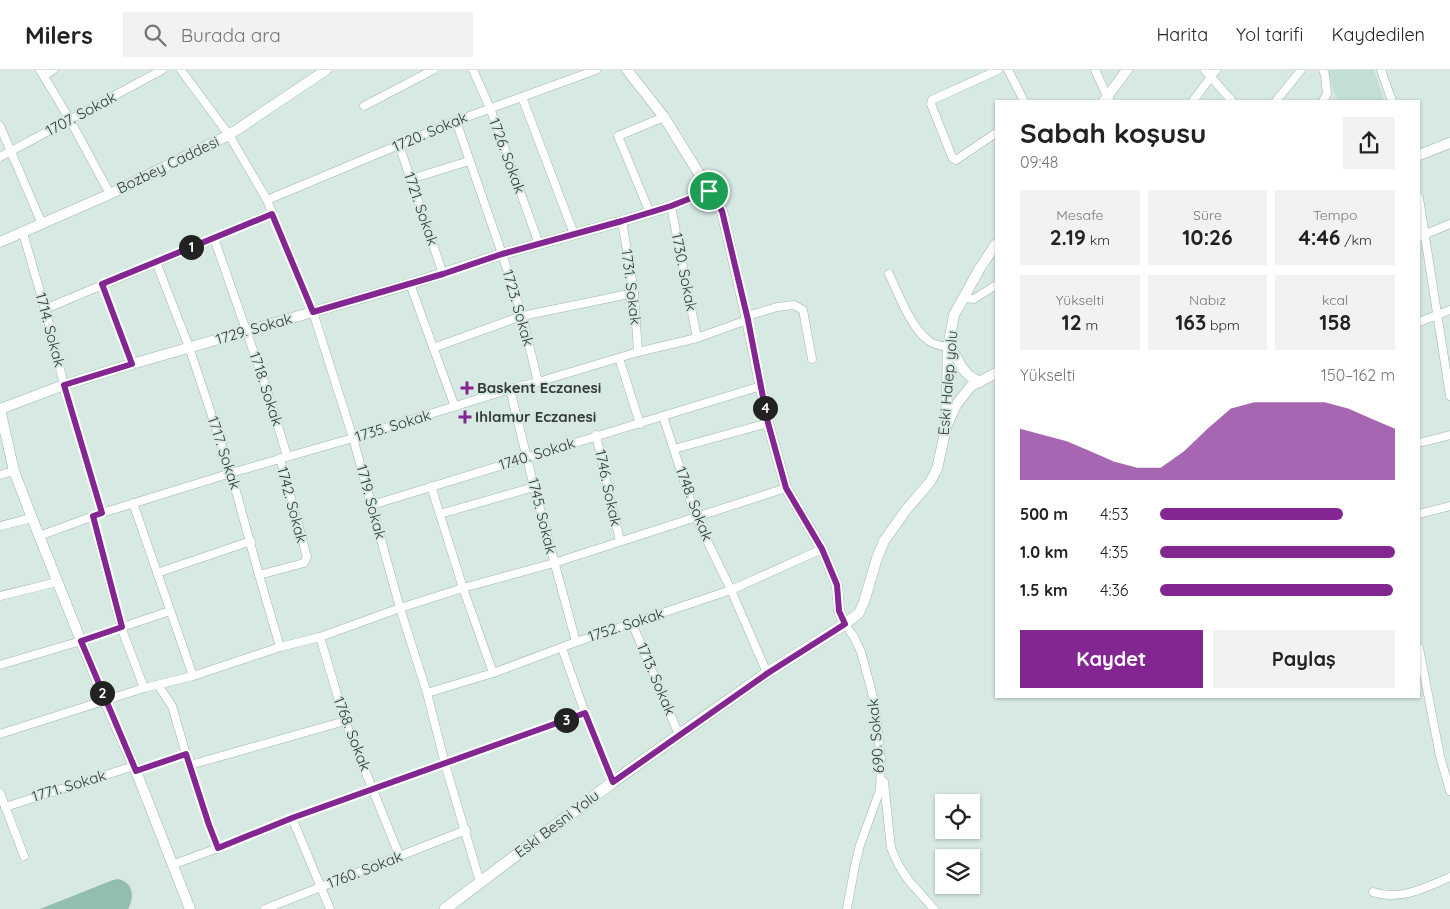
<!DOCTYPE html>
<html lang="tr">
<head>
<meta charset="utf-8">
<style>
	:root { --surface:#fff; --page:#f2f2f2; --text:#222; --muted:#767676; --line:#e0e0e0; --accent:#832692 }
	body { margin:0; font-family:Quicksand,sans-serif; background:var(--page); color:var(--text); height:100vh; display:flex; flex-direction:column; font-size:19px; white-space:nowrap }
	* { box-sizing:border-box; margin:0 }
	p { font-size:16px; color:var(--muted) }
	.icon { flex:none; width:28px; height:28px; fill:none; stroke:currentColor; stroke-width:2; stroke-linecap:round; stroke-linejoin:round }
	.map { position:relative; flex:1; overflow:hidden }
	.drawer { position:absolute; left:995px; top:30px; width:425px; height:598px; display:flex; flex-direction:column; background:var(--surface); border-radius:0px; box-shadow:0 1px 4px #0004 }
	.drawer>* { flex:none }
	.fabs { position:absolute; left:935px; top:724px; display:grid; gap:10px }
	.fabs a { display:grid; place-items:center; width:45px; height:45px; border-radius:0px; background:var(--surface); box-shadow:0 1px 4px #0004; font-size:25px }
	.pin { position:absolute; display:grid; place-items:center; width:42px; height:42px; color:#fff; margin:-21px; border:2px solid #fff; border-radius:50%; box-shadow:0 1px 5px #0007 }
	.km { position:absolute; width:25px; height:25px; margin:-12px; border-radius:50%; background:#222; color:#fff; font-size:14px; line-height:25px; text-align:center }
	.round { display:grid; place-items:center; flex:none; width:52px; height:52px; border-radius:0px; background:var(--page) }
	.head { display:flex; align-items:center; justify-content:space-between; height:85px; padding:0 25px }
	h1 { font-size:28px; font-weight:700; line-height:38px }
	.figures { display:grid; grid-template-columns:repeat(3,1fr); gap:8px; height:85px; padding:5px 25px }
	.figures div { display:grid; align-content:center; border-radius:0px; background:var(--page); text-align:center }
	.figures b { font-size:21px; font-weight:700 }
	.figures small { font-size:14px; font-weight:400 }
	.figures p { font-size:14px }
	.chart { height:140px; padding:10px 25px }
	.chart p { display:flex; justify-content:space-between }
	.chart svg { width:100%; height:90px; margin-top:5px; fill:var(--accent); opacity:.7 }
	.primary-button { display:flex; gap:10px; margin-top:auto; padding:10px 25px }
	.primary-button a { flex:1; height:58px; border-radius:0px; background:var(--accent); color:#fff; font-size:20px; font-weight:700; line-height:58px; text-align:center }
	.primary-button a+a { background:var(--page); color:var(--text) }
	ul { padding:0 25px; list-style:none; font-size:16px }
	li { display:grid; grid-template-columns:80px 60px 1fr; align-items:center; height:38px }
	li i { height:12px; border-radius:6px; background:var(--accent) }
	header { display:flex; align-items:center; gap:30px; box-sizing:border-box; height:70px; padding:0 25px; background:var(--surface); border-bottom:1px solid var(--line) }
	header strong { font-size:24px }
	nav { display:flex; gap:28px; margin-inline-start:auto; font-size:18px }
	.search { width:350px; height:45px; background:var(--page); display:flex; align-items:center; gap:12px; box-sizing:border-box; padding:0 18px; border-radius:0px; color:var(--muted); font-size:19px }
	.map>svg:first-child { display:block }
	.built { fill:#c3dfd5 }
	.green { fill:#92beaf }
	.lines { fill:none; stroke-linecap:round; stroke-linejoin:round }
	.minor-casing { stroke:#a2b4ad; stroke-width:9 }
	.tertiary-casing { stroke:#a2b4ad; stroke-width:11 }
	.secondary-casing { stroke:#a2b4ad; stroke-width:12 }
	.minor { stroke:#fff; stroke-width:8 }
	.tertiary { stroke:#fff; stroke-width:10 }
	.secondary { stroke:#fff; stroke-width:11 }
	.route-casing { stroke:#fff; stroke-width:10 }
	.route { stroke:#832692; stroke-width:6 }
	.poi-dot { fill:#832692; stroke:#d6e9e2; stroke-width:2 }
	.labels { text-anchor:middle; stroke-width:4; stroke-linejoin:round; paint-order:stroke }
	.street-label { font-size:15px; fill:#343b38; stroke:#d6e9e2 }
	.poi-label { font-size:15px; font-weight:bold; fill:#343b38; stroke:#d6e9e2; text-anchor:start }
</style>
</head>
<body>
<header>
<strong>Milers</strong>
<div class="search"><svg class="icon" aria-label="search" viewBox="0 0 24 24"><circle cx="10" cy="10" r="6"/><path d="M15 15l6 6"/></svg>Burada ara</div>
<nav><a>Harita</a><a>Yol tarifi</a><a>Kaydedilen</a></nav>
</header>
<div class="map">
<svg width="1450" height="839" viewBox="0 0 1450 839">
	<rect width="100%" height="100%" fill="#d6e9e2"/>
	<path class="built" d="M1326,0H1374L1384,31H1338Z"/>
	<path class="green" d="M118,809C133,812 135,827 128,839H40L113,810Z"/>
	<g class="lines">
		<g class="minor-casing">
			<g id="minor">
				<path d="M40,0L70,50L110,124"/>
				<path d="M181,0L229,65L267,130L313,242L353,368L400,538L427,623L445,694L480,812"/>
				<path d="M473,0L490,38L539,174"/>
				<path d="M1008,0L1024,31"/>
				<path d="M1095,0L1109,30"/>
				<path d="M1205,0L1232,31"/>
				<path d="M1381,0L1392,31"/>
				<path d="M44,6L53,0"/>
				<path d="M522,27L574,164"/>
				<path d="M1193,31L1216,0"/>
				<path d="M1276,31L1301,0"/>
				<path d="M1323,31L1327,24L1325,5L1323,0"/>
				<path d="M364,36L433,0"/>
				<path d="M456,51L502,184L522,246L538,312"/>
				<path d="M0,56L42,154"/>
				<path d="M996,63L956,90L952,87L931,34L932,30L998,0"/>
				<path d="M399,75L443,204"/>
				<path d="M0,87L162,0"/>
				<path d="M411,109L469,91"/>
				<path d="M1419,128L1450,326"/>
				<path d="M267,130L456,51L596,0"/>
				<path d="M671,136L697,268"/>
				<path d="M650,143L618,66L664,47"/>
				<path d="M622,151L634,223L638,282"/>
				<path d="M23,163L45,239L64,315L102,443"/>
				<path d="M1419,167L1450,154"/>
				<path d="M214,168L269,326L287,386"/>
				<path d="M156,192L189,277L231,403L259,505L280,577"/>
				<path d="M889,204C898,223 912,260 929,271C934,275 942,276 948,277"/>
				<path d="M102,214L132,294"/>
				<path d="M410,214L455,337"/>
				<path d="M963,228L974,229L996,215"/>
				<path d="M45,239L272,144"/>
				<path d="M747,246L777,237L794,235L803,240L812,289"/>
				<path d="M1419,252L1450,240"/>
				<path d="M433,278L522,246L634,223"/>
				<path d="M619,288L640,354"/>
				<path d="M510,319L534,417L576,572"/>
				<path d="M663,346L696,448L731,520L767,603"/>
				<path d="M596,365L620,471"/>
				<path d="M1419,373L1450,365"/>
				<path d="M674,379L768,353"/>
				<path d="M0,405L14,401"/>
				<path d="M431,416L463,518L493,603"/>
				<path d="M133,433L193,606"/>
				<path d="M372,435L761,316"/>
				<path d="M440,444L534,417"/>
				<path d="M1419,444L1450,436"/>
				<path d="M93,446L121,557L144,618"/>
				<path d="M0,456L32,448"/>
				<path d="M39,466L102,443L231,403L353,368L510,319L538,312L638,282L697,268L747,250"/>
				<path d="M157,503L251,471"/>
				<path d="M259,505L304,493L307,487L280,388"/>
				<path d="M0,526L57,512"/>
				<path d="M632,553L679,665"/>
				<path d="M845,554L854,567L861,582L870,615L875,635L881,690L880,720L860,775L855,795L847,839"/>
				<path d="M320,567L345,651L400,787"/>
				<path d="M562,578L585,643L613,712"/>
				<path d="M1419,578L1440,686L1450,721"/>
				<path d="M0,595L81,571L170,541"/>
				<path d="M158,615L172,636L186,684L209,755L218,778"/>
				<path d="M427,623L493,603L576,572L731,520L822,479"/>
				<path d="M0,664L144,618L193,606L280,577L320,567L400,538L463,518L554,493L786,418"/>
				<path d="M190,695L345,651"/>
				<path d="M136,701L186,684"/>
				<path d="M884,712L891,778L898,794L909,811L934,839"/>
				<path d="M0,723L24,786"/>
				<path d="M5,737L134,696"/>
				<path d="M292,748L330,839"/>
				<path d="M172,795L218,778L292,748L585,643"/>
				<path d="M1373,822C1399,831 1426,818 1450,807"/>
				<path d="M265,839L466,760"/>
			</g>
		</g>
		<g class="tertiary-casing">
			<g id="tertiary">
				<path d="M627,0L664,47L722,141L747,250L768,353L786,418L822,479L837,515L839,541L845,554L859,543L864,532L877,488L884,471L906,440L930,412L937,399L946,358L948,277L954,245L980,198L996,174"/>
				<path d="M1104,31L1127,0"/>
				<path d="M1419,85L1450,73"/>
				<path d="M0,172L110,124L229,65L326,0"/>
				<path d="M948,277C956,282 958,293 964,300C968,306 974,309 980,312"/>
				<path d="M0,339L64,315L132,294L410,214L502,184L622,151L671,136L709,121"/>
				<path d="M0,339L14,401L32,448L105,631L136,701L190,839"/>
				<path d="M947,355L956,335L971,316L996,303"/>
			</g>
		</g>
		<g class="secondary-casing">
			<path id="secondary" d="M445,839L613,712L679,665L767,603L845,554"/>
		</g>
		<use href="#minor" class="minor"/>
		<use href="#tertiary" class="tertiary"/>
		<use href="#secondary" class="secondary"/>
	</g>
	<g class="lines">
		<g class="route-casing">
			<path id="route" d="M709,121L722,141L748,250L768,353L786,418L822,479L837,515L839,541L845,554L768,603L613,712L585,643L292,748L218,778L209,755L186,684L136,701L81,571L122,557L93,446L102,443L64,315L132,294L102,214L272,144L313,242L443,204L502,184L622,151L671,136Z"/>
		</g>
		<use href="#route" class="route"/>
	</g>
	<g class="poi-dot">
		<path d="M464.5 310.5h5v5h5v5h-5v5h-5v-5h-5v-5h5z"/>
		<path d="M462.5 339.5h5v5h5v5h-5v5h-5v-5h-5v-5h5z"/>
	</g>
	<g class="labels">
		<g class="street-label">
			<text transform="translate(81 44) rotate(-28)" y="5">1707. Sokak</text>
			<text transform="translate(430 62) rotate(-23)" y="5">1720. Sokak</text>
			<text transform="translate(507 86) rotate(70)" y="5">1726. Sokak</text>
			<text transform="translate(168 95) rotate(-26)" y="5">Bozbey Caddesi</text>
			<text transform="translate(421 139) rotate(71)" y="5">1721. Sokak</text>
			<text transform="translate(684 202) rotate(79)" y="5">1730. Sokak</text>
			<text transform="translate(631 217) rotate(83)" y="5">1731. Sokak</text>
			<text transform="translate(518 238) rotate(74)" y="5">1723. Sokak</text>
			<text transform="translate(254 259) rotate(-16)" y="5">1729. Sokak</text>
			<text transform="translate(50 260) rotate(75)" y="5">1714. Sokak</text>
			<text transform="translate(948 313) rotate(-85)" y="5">Eski Halep yolu</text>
			<text transform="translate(266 319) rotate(72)" y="5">1718. Sokak</text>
			<text transform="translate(393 356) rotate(-17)" y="5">1735. Sokak</text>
			<text transform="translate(224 383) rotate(72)" y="5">1717. Sokak</text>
			<text transform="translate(537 384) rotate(-17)" y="5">1740. Sokak</text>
			<text transform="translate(608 418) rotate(78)" y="5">1746. Sokak</text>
			<text transform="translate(371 432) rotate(75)" y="5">1719. Sokak</text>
			<text transform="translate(694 434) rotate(69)" y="5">1748. Sokak</text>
			<text transform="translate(292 435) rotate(75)" y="5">1742. Sokak</text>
			<text transform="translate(542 446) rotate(76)" y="5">1745. Sokak</text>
			<text transform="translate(626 555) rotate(-18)" y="5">1752. Sokak</text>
			<text transform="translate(656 609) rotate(67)" y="5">1713. Sokak</text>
			<text transform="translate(352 664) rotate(69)" y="5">1768. Sokak</text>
			<text transform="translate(876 666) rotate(-95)" y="5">690. Sokak</text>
			<text transform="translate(69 716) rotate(-17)" y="5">1771. Sokak</text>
			<text transform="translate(557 754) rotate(-37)" y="5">Eski Besni Yolu</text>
			<text transform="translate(365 800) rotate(-21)" y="5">1760. Sokak</text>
		</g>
		<g class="poi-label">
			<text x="477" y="323">Baskent Eczanesi</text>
			<text x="475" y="352">Ihlamur Eczanesi</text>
		</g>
	</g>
</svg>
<div class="fabs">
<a><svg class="icon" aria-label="locate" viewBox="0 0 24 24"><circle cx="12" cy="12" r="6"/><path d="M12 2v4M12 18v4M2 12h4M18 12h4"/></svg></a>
<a><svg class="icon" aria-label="layers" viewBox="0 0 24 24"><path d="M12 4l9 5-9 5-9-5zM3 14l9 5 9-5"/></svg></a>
</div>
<div class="pin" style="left:709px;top:121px;background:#1e9e55"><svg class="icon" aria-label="arrive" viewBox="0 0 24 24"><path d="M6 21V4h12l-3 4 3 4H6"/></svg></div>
<b class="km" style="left:191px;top:177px">1</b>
<b class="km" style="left:102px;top:623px">2</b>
<b class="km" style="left:566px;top:650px">3</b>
<b class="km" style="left:765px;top:338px">4</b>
<section class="drawer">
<div class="head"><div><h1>Sabah koşusu</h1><p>09:48</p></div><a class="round"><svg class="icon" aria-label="share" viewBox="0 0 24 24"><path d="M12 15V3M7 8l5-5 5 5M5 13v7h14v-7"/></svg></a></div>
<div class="figures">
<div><p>Mesafe</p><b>2.19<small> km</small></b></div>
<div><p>Süre</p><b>10:26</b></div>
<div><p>Tempo</p><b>4:46<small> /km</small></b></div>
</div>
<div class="figures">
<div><p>Yükselti</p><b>12<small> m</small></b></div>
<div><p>Nabız</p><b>163<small> bpm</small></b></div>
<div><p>kcal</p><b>158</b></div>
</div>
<div class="chart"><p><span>Yükselti</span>150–162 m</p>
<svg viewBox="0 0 160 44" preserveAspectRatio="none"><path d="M0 44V19L10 22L20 25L30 30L40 35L50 38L60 38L70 30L80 19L90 9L100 6L110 6L120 6L130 6L140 9L150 14L160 19V44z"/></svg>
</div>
<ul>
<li><b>500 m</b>4:53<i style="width:78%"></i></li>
<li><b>1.0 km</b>4:35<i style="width:100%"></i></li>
<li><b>1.5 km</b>4:36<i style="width:99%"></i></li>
</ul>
<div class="primary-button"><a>Kaydet</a><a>Paylaş</a></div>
</section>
</div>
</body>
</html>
